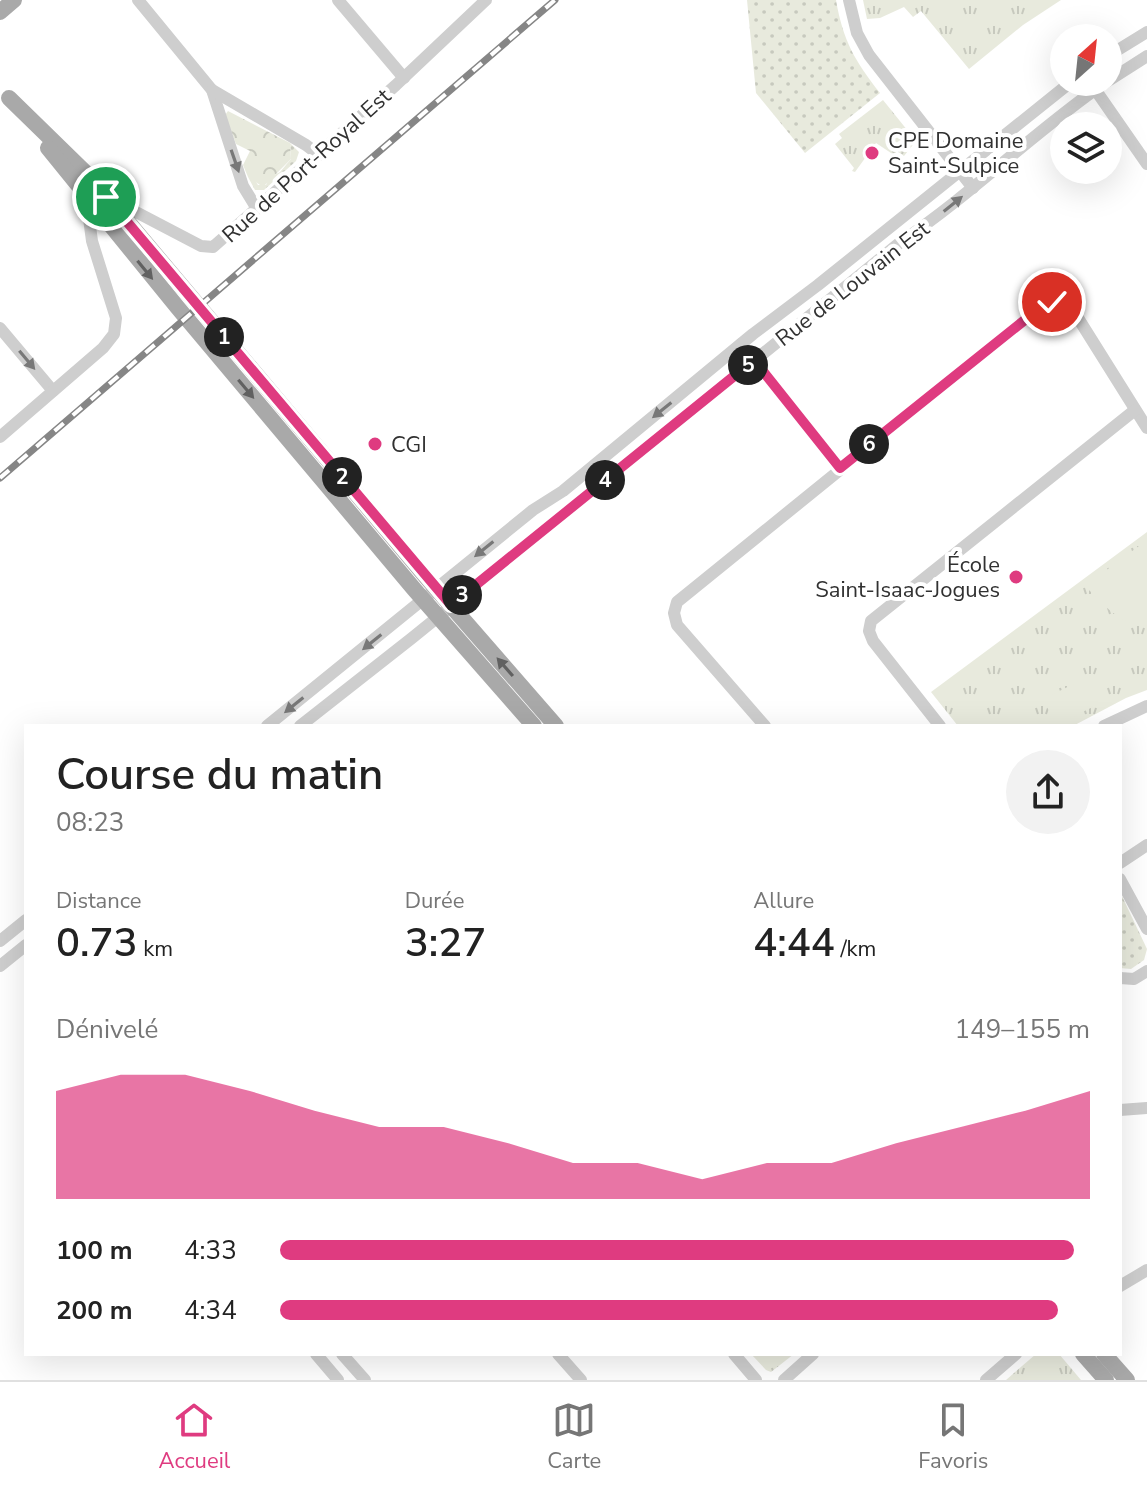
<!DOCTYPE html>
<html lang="fr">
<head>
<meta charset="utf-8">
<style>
	:root { --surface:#fff; --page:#f2f2f2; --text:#222; --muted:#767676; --line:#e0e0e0; --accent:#df3b80 }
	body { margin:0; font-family:"Nunito Sans",sans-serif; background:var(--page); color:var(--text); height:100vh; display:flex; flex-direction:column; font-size:30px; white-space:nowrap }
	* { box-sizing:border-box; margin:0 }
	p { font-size:26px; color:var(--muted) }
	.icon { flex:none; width:44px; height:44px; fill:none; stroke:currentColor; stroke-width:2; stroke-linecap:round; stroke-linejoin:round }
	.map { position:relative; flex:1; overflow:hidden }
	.details { position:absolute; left:24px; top:724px; width:1098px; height:632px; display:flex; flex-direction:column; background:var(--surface); border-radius:0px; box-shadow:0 8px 32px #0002 }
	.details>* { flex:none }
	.needle { width:52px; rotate:27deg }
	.buttons { position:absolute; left:1050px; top:24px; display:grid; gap:16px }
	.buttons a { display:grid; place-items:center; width:72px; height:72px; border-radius:50%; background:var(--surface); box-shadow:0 8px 32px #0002; font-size:40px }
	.pin { position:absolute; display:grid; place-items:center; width:68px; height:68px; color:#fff; margin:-34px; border:4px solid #fff; border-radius:50%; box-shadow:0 2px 8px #0007 }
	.km { position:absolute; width:40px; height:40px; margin:-20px; border-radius:50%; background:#222; color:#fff; font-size:22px; line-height:40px; text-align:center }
	.round { display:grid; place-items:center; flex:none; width:84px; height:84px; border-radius:42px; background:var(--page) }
	.summary { display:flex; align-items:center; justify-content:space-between; height:136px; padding:0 32px }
	h1 { font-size:44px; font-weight:600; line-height:60px }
	.stats { display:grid; grid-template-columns:repeat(3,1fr); gap:12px; height:136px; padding:8px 32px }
	.stats div { display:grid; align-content:center }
	.stats b { font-size:40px; font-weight:600 }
	.stats small { font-size:22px; font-weight:400 }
	.stats p { font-size:22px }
	.chart { height:224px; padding:16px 32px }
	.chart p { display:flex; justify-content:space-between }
	.chart svg { width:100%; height:144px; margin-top:8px; fill:var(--accent); opacity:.7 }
	ul { padding:0 32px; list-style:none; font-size:26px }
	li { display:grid; grid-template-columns:128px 96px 1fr; align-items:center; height:60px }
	li i { height:20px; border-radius:10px; background:var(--accent) }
	.tab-bar { display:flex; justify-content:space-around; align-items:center; height:112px; border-top:2px solid var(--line); background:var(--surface); font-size:22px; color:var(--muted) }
	.tab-bar a { display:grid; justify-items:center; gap:4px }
	.tab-bar .selected { color:var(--accent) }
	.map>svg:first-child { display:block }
	.grass { fill:url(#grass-dots) }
	.forest { fill:url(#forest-crowns) }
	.park { fill:url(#park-tufts) }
	.pitch { fill:#e8eadd }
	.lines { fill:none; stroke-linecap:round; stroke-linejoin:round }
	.minor { stroke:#cecece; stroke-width:12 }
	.major { stroke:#a9a9a9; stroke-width:16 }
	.rail-casing { stroke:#868686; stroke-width:7 }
	.rail { stroke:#fff; stroke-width:4; stroke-dasharray:12; stroke-linecap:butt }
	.oneway { fill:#787878 }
	.oneway2 { fill:#616161 }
	.route-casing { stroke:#fff; stroke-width:16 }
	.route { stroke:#df3b80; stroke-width:10 }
	.poi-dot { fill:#df3b80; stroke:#fff; stroke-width:3 }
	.labels { text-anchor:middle; stroke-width:8; stroke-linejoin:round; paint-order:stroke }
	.poi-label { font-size:22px; fill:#313131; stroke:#fff; text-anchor:start }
	.street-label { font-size:22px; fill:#313131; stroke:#fff }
</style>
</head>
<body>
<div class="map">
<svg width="1147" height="1380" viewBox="0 0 1147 1380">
	<defs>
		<pattern id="grass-dots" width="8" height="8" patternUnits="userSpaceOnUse" patternTransform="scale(2)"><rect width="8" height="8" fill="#e8eadd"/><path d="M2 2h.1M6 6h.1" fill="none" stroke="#c7c9be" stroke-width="1.8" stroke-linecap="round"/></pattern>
		<pattern id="forest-crowns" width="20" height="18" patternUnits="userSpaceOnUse" patternTransform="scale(2)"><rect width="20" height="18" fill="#e8eadd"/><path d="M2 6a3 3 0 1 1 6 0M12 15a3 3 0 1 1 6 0" fill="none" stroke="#c7c9be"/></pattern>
		<pattern id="park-tufts" width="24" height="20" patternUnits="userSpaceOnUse" patternTransform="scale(2)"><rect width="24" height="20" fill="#e8eadd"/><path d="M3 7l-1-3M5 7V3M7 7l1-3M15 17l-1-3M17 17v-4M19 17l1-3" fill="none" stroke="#c7c9be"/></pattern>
	</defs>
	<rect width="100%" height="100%" fill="#fff"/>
	<g class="grass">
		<path d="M747,0H836C843,41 855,61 880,93L805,153L756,93Z"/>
		<path d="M290,143L299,152L296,161L264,190H255L248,177L254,179L258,185H266L269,178L280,172L291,159Z"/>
		<path d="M1120,892L1147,949L1144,960L1131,969L1120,968Z"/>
	</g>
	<path class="forest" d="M228,111L290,143L291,159L263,187L248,177L243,165L250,151L236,144L225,115Z"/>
	<g class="park">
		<path d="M863,0H1061L1023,25L969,69L921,11L913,17L904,7L880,18L867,19Z"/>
		<path d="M883,100L916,141L904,156L897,151L894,155L876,143L855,172L852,171L854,168L835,144L842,138L839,134Z"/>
		<path d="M1147,532V690L1126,698L1073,726H958L931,692Z"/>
		<path d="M751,1354H794L771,1372L766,1370Z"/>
		<path d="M1036,1354H1059L1081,1380H1006Z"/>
	</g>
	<g class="pitch">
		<path d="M1147,540V626C1120,625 1103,604 1085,586Z"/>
		<path d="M1088,677L1101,703L1056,725L1043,699Z"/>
	</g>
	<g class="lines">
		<g class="minor">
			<path d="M138,0L212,90L243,186L257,209"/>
			<path d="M338,0L404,78"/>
			<path d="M849,0L857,33L869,55L973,188"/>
			<path d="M1108,56L1147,32"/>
			<path d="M1108,81L1147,56"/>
			<path d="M1090,82L1147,164"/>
			<path d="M212,90L306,145L319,155"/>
			<path d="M113,200L201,246L213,247L396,85L486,0"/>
			<path d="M0,328L53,391"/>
			<path d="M741,344L840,468"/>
			<path d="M0,437L103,348L114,334L116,318L92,241L86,196"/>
			<path d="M267,726L533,510L563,491L753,334L818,285L1071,82"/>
			<path d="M300,726L412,638L902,241C973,193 1035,131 1106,82"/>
			<path d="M765,726L677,625L674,613L677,602L1041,307C1052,300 1063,301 1073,310L1147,428"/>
			<path d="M940,726L873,641L869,631L871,621L1135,410"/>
			<path d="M1104,726L1147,706"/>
			<path d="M1120,863L1147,845"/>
			<path d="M1120,879L1147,929"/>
			<path d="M0,941L26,920"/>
			<path d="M0,966L26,945"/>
			<path d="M1120,978L1134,979L1147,971"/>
			<path d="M1120,1110L1147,1108"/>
			<path d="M1120,1286L1147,1270"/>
			<path d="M316,1354L338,1380"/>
			<path d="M342,1354L365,1380"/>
			<path d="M558,1354L581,1380"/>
			<path d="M734,1354L756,1380"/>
			<path d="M784,1380L813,1354"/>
			<path d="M986,1380L1016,1354"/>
		</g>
		<g class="major">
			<path d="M0,12L14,0"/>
			<path d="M9,98L91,178L427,578L556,726"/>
			<path d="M48,148L178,308L414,589L534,726"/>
			<path d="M1083,1354L1106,1380"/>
			<path d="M1104,1354L1127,1380"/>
		</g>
		<g class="rail-casing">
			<path id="rail" d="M0,478L555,0"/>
		</g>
		<use href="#rail" class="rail"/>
	</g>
	<defs><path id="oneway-solid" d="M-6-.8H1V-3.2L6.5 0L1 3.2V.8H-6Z" transform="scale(2)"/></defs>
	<g class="oneway">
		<use href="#oneway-solid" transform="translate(235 161) rotate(71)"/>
		<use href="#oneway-solid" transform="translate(953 204) rotate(-39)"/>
		<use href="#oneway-solid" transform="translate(27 360) rotate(50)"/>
		<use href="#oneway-solid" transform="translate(662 410) rotate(141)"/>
		<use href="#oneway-solid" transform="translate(484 549) rotate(141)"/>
		<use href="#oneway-solid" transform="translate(372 642) rotate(141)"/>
		<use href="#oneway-solid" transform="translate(294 705) rotate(141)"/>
	</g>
	<g class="oneway2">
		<use href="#oneway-solid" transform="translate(145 270) rotate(51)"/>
		<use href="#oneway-solid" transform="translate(246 389) rotate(50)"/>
		<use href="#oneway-solid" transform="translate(505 667) rotate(-131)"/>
	</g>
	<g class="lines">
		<g class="route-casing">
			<path id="route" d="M106,197L451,605L754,360L840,468L1041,307L1052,302"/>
		</g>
		<use href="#route" class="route"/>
	</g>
	<g class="poi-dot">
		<circle cx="872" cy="153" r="8"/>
		<circle cx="375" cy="444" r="8"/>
		<circle cx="1016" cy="577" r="8"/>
	</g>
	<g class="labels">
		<g class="poi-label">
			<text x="888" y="148">CPE Domaine<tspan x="888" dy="25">Saint-Sulpice</tspan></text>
			<text x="391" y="452">CGI</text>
			<text x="1000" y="572" text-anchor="end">École<tspan x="1000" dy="25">Saint-Isaac-Jogues</tspan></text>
		</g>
		<g class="street-label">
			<text transform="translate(306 165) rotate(-42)" y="8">Rue de Port-Royal Est</text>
			<text transform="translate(852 283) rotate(-38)" y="8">Rue de Louvain Est</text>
		</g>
	</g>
</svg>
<div class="buttons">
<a><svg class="needle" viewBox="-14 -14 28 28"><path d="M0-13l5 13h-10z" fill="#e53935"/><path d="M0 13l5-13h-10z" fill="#767676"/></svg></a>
<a><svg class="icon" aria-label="layers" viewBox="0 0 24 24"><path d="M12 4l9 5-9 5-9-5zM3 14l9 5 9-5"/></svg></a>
</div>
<div class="pin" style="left:106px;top:197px;background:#1e9e55"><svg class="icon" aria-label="arrive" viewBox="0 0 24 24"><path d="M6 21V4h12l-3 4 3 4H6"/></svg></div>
<div class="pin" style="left:1052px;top:302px;background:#d93025"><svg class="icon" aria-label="check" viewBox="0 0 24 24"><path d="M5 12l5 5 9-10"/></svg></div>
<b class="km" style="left:224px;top:337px">1</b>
<b class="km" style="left:342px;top:477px">2</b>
<b class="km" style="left:462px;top:595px">3</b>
<b class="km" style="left:605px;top:480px">4</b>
<b class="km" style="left:748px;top:365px">5</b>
<b class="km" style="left:869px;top:444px">6</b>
<section class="details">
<div class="summary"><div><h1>Course du matin</h1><p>08:23</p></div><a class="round"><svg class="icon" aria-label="share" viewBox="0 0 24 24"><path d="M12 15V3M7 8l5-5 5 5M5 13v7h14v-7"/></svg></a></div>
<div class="stats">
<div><p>Distance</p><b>0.73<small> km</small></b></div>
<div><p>Durée</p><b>3:27</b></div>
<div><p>Allure</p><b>4:44<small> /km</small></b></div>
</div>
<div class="chart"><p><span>Dénivelé</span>149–155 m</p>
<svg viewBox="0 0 160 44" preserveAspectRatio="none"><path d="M0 44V11L10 6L20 6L30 11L40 17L50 22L60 22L70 27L80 33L90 33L100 38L110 33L120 33L130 27L140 22L150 17L160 11V44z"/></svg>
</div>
<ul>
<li><b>100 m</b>4:33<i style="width:98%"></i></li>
<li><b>200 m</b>4:34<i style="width:96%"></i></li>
</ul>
</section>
</div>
<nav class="tab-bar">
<a class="selected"><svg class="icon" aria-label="home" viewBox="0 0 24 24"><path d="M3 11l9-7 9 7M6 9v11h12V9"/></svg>Accueil</a>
<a><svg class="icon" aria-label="map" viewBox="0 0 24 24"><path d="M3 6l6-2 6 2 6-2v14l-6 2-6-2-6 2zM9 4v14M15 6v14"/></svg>Carte</a>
<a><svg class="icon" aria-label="saved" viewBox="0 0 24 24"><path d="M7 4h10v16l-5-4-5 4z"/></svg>Favoris</a>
</nav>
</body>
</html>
